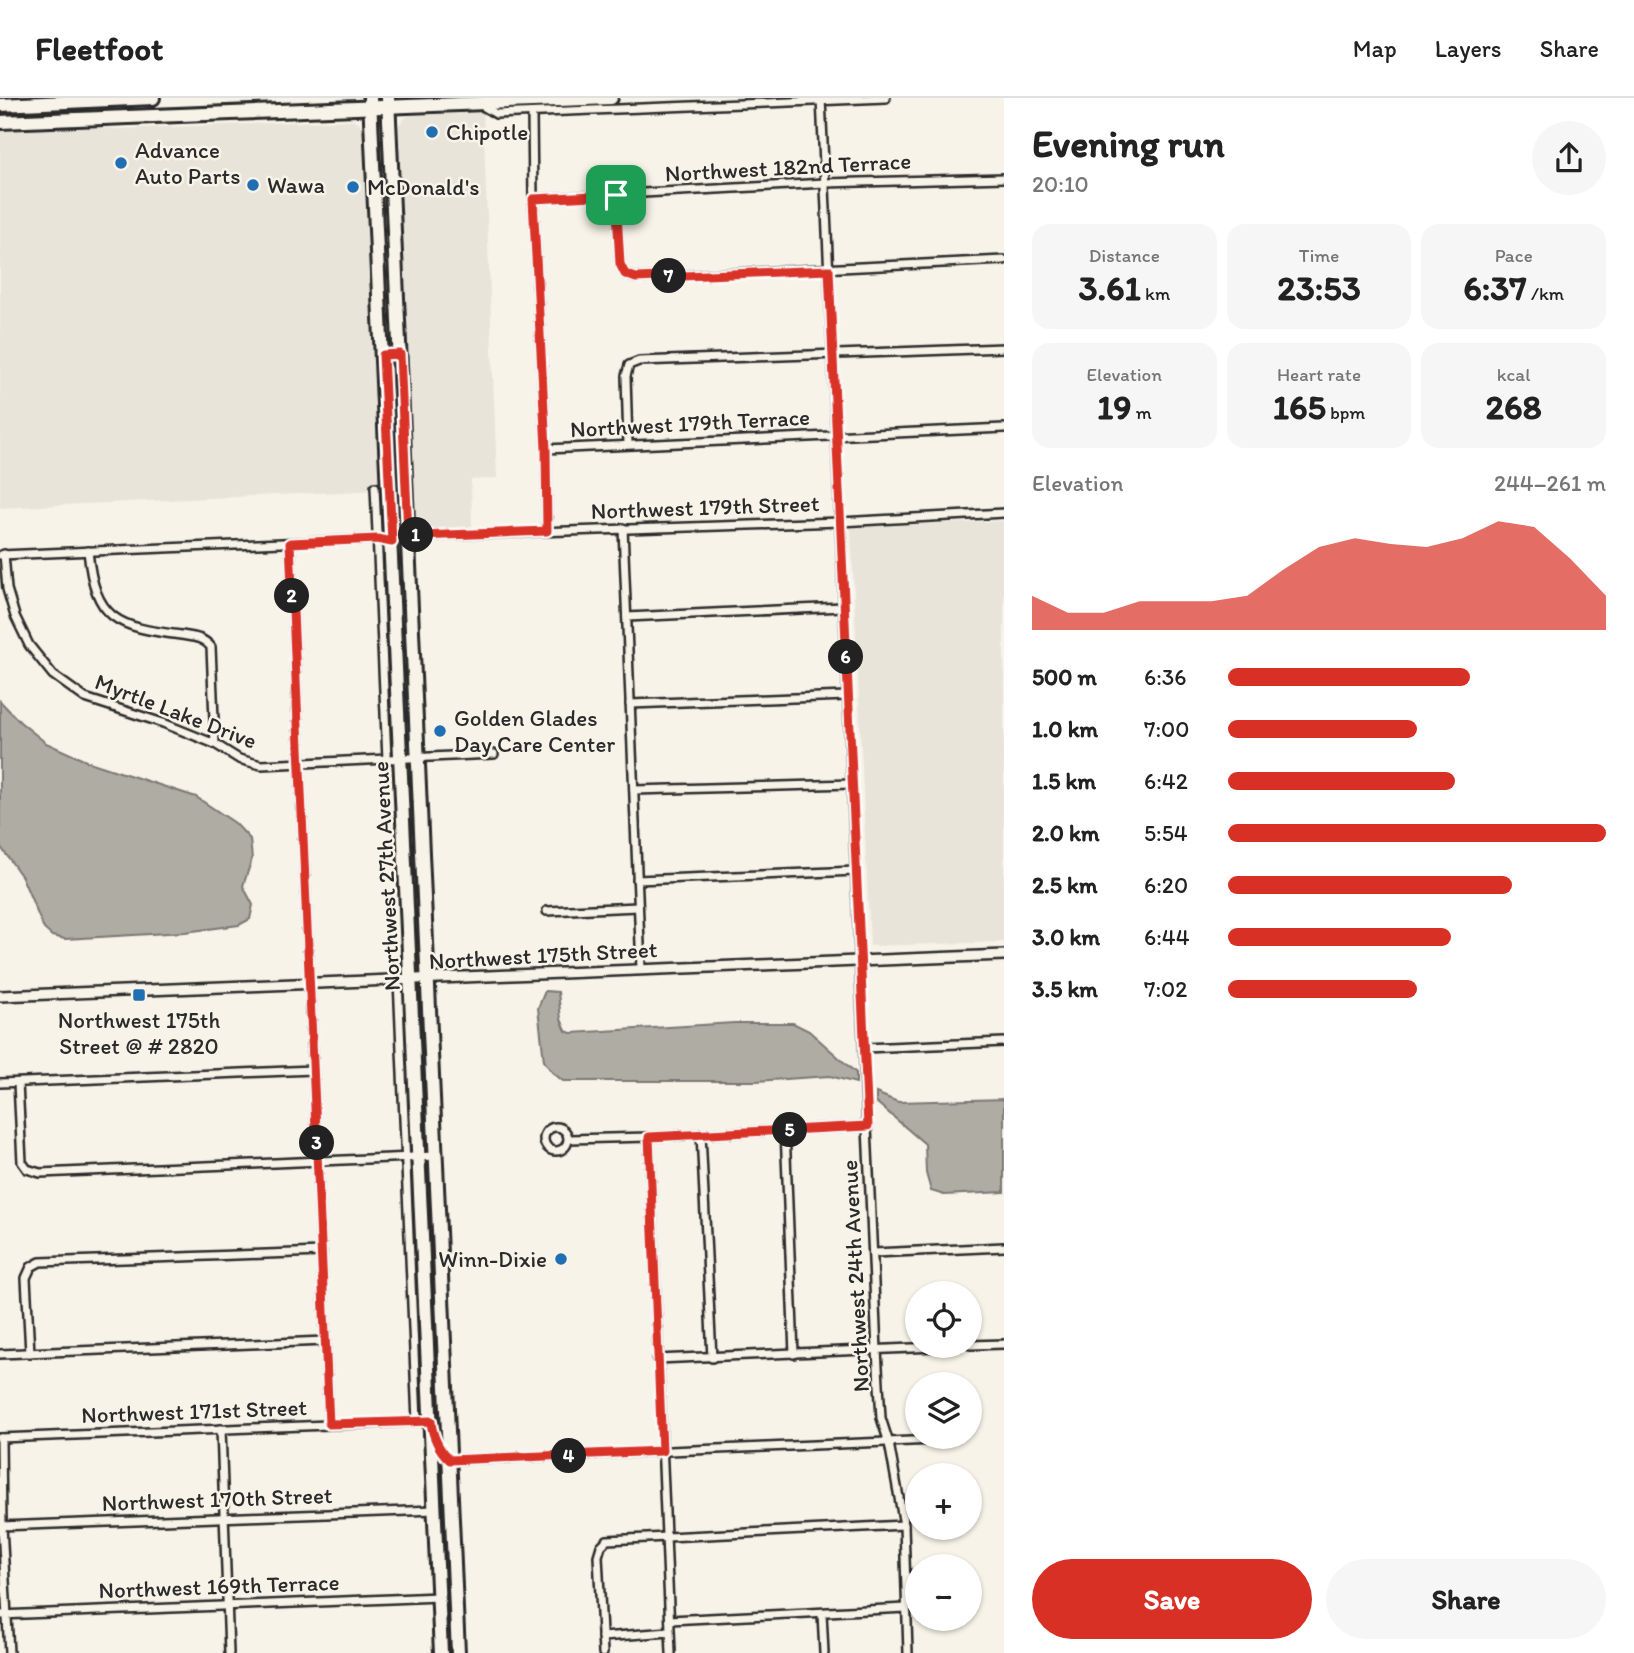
<!DOCTYPE html>
<html lang="en">
<head>
<meta charset="utf-8">
<style>
	:root { --surface:#fff; --page:#f6f6f6; --text:#222; --muted:#767676; --line:#e0e0e0; --accent:#d93025 }
	body { margin:0; font-family:Itim,sans-serif; background:var(--page); color:var(--text); height:100vh; display:flex; flex-direction:column; font-size:26px; white-space:nowrap }
	* { box-sizing:border-box; margin:0 }
	p { font-size:23px; color:var(--muted) }
	.icon { flex:none; width:38px; height:38px; fill:none; stroke:currentColor; stroke-width:2; stroke-linecap:round; stroke-linejoin:round }
	.map { position:relative; flex:1; overflow:hidden }
	.sheet { display:flex; flex-direction:column; background:var(--surface); width:630px }
	.sheet>* { flex:none }
	.tools { position:absolute; left:905px; top:1183px; display:grid; gap:14px }
	.tools a { display:grid; place-items:center; width:77px; height:77px; border-radius:50%; background:var(--surface); box-shadow:0 2px 5px #0004; font-size:35px }
	.pin { position:absolute; display:grid; place-items:center; width:60px; height:60px; color:#fff; margin:-30px; border-radius:14px; box-shadow:0 4px 10px #0006 }
	.km { position:absolute; width:35px; height:35px; margin:-18px; border-radius:50%; background:#222; color:#fff; font-size:19px; line-height:35px; text-align:center }
	.round { display:grid; place-items:center; flex:none; width:74px; height:74px; border-radius:37px; background:var(--page) }
	.overview { display:flex; align-items:center; justify-content:space-between; height:119px; padding:0 28px }
	h1 { font-size:38px; font-weight:700; line-height:52px }
	.metrics { display:grid; grid-template-columns:repeat(3,1fr); gap:10px; height:119px; padding:7px 28px }
	.metrics div { display:grid; align-content:center; border-radius:18px; background:var(--page); text-align:center }
	.metrics b { font-size:35px; font-weight:700 }
	.metrics small { font-size:19px; font-weight:400 }
	.metrics p { font-size:19px }
	.chart { height:196px; padding:14px 28px }
	.chart p { display:flex; justify-content:space-between }
	.chart svg { width:100%; height:126px; margin-top:7px; fill:var(--accent); opacity:.7 }
	.button { display:flex; gap:14px; margin-top:auto; padding:14px 28px }
	.button a { flex:1; height:80px; border-radius:42px; background:var(--accent); color:#fff; font-size:28px; font-weight:700; line-height:80px; text-align:center }
	.button a+a { background:var(--page); color:var(--text) }
	ul { padding:0 28px; list-style:none; font-size:23px }
	li { display:grid; grid-template-columns:112px 84px 1fr; align-items:center; height:52px }
	li i { height:18px; border-radius:9px; background:var(--accent) }
	header { display:flex; align-items:center; gap:42px; box-sizing:border-box; height:98px; padding:0 35px; background:var(--surface); border-bottom:2px solid var(--line) }
	header strong { font-size:33px }
	nav { display:flex; gap:38px; margin-inline-start:auto; font-size:24px }
	main { display:flex; flex:1; min-height:0 }
	.map>svg:first-child { display:block }
	.built { fill:#e8e4da }
	.water { fill:#afaca4; stroke:#7a7874; stroke-width:2 }
	.lines { fill:none; stroke-linecap:round; stroke-linejoin:round }
	.minor-casing { stroke:#2b2b2b; stroke-width:12 }
	.tertiary-casing { stroke:#2b2b2b; stroke-width:14 }
	.primary-casing { stroke:#2b2b2b; stroke-width:18 }
	.minor { stroke:#f7f3e8; stroke-width:7 }
	.tertiary { stroke:#f7f3e8; stroke-width:9 }
	.primary { stroke:#f7f3e8; stroke-width:12 }
	.route-casing { stroke:#fff; stroke-width:14 }
	.route { stroke:#d93025; stroke-width:9 }
	.poi-dot { fill:#1f6fb2; stroke:#f7f3e8; stroke-width:2.5 }
	.labels { text-anchor:middle; stroke-width:5; stroke-linejoin:round; paint-order:stroke }
	.poi-label { font-size:23px; fill:#2b2b2b; stroke:#f7f3e8; text-anchor:start }
	.street-label { font-size:23px; fill:#2b2b2b; stroke:#f7f3e8 }
</style>
</head>
<body>
<header>
<strong>Fleetfoot</strong>
<nav><a>Map</a><a>Layers</a><a>Share</a></nav>
</header>
<main>
<div class="map">
<svg width="1004" height="1555" viewBox="0 0 1004 1555">
	<rect width="100%" height="100%" fill="#f7f3e8"/>
	<filter id="ink" filterUnits="userSpaceOnUse"><feTurbulence type="fractalNoise" baseFrequency=".0143" numOctaves="2"/><feDisplacementMap in="SourceGraphic" scale="14" xChannelSelector="R" yChannelSelector="G"/><feConvolveMatrix kernelMatrix="1 2 1 2 8 2 1 2 1" color-interpolation-filters="sRGB"/></filter>
	<g filter="url(#ink)">
		<g class="built">
			<path d="M483,14L497,380L471,382L472,428L424,431L415,424L398,28L407,18Z"/>
			<path d="M353,22L358,24L365,32L381,392L0,410V32L95,28L116,31Z"/>
			<path d="M1004,423V844L870,848L851,429Z"/>
		</g>
		<g class="water">
			<path d="M0,603L20,624L46,645L86,663L196,699L235,725L250,741L252,761L243,788L253,807L250,821L239,827L185,834L65,841L52,838L44,831L22,779L0,748Z"/>
			<path d="M545,893L558,894L561,921L566,933L571,935L734,925H793L809,933L856,975V985L830,978L756,983H563L552,974L544,963L538,910Z"/>
			<path d="M876,995L898,1004L1004,1001V1094L944,1097L931,1093L926,1075L925,1046L876,1004Z"/>
		</g>
		<g class="lines">
			<g class="minor-casing">
				<g id="minor">
					<path d="M821,0L877,1252L881,1320L889,1345L904,1427L908,1555"/>
					<path d="M481,7L496,16L886,0"/>
					<path d="M532,15L533,101L546,351L547,433"/>
					<path d="M616,97L620,166L625,176L636,180L1004,162"/>
					<path d="M533,101L825,85L1004,80"/>
					<path d="M628,346L626,278L629,267L639,263L1004,250"/>
					<path d="M546,351L1004,330"/>
					<path d="M375,389L387,661"/>
					<path d="M623,430L641,871"/>
					<path d="M408,436L421,438L840,424L1004,415"/>
					<path d="M290,445L329,1326"/>
					<path d="M88,453C95,522 116,529 181,537C193,539 203,539 211,549L215,646"/>
					<path d="M4,456L7,491L15,518L29,547L53,577L85,600L163,625L215,646L239,661L261,667L494,656"/>
					<path d="M1,457L377,441L391,444"/>
					<path d="M627,519L843,509"/>
					<path d="M630,606L847,598"/>
					<path d="M634,692L852,686"/>
					<path d="M637,782L856,773"/>
					<path d="M547,813L638,809"/>
					<path d="M398,882L417,1323"/>
					<path d="M865,950L1004,944"/>
					<path d="M0,985L313,972"/>
					<path d="M18,985L22,1064L27,1071L40,1075L436,1058"/>
					<circle cx="556" cy="1041" r="12"/>
					<path d="M785,1032L794,1256"/>
					<path d="M701,1036L712,1260"/>
					<path d="M649,1039L671,1555"/>
					<path d="M569,1041L649,1039L868,1028"/>
					<path d="M874,1155L1004,1149"/>
					<path d="M970,1247L1004,1246"/>
					<path d="M30,1255L26,1180L31,1169L40,1164L322,1154"/>
					<path d="M0,1256L325,1243"/>
					<path d="M657,1261L959,1248"/>
					<path d="M221,1331L229,1555"/>
					<path d="M0,1340L431,1323"/>
					<path d="M1,1340L2,1428L9,1555"/>
					<path d="M450,1362L935,1342"/>
					<path d="M0,1428L435,1412"/>
					<path d="M822,1515L824,1555"/>
					<path d="M0,1517L439,1499"/>
					<path d="M670,1522L906,1510"/>
					<path d="M602,1539L670,1534"/>
					<path d="M603,1555L598,1458L601,1448L607,1442L904,1427"/>
				</g>
			</g>
			<g class="tertiary-casing">
				<path id="tertiary" d="M0,898L1004,857"/>
			</g>
			<g class="primary-casing">
				<g id="primary">
					<path d="M370,0L441,1555"/>
					<path d="M388,0L458,1555"/>
					<path d="M0,7L153,0"/>
					<path d="M0,24L611,0"/>
				</g>
			</g>
			<use href="#minor" class="minor"/>
			<use href="#tertiary" class="tertiary"/>
			<use href="#primary" class="primary"/>
		</g>
	</g>
	<g class="lines" filter="url(#ink)">
		<g class="route-casing">
			<path id="route" d="M616,97L620,166L625,176L636,180L829,172L868,1028L649,1039L662,1353L450,1362C439,1353 432,1337 431,1323L329,1326L290,445L377,441L392,444L383,257L400,256L408,436L421,438L547,433L546,351L533,101Z"/>
		</g>
		<use href="#route" class="route"/>
	</g>
	<g class="poi-dot">
		<circle cx="432" cy="34" r="7"/>
		<circle cx="121" cy="65" r="7"/>
		<circle cx="253" cy="87" r="7"/>
		<circle cx="353" cy="89" r="7"/>
		<circle cx="440" cy="633" r="7"/>
		<rect x="132" y="890" width="14" height="14" rx="3.5"/>
		<circle cx="561" cy="1161" r="7"/>
	</g>
	<g class="labels">
		<g class="poi-label">
			<text x="446" y="42">Chipotle</text>
			<text x="135" y="60">Advance<tspan x="135" dy="26">Auto Parts</tspan></text>
			<text x="267" y="95">Wawa</text>
			<text x="367" y="97">McDonald's</text>
			<text x="454" y="628">Golden Glades<tspan x="454" dy="26">Day Care Center</tspan></text>
			<text x="139" y="930" text-anchor="middle">Northwest 175th<tspan x="139" dy="26">Street @ # 2820</tspan></text>
			<text x="547" y="1169" text-anchor="end">Winn-Dixie</text>
		</g>
		<g class="street-label">
			<text transform="translate(788 69) rotate(-3)" y="8">Northwest 182nd Terrace</text>
			<text transform="translate(690 325) rotate(-3)" y="8">Northwest 179th Terrace</text>
			<text transform="translate(705 409) rotate(-2)" y="8">Northwest 179th Street</text>
			<text transform="translate(176 613) rotate(21)" y="8">Myrtle Lake Drive</text>
			<text transform="translate(386 778) rotate(-93)" y="8">Northwest 27th Avenue</text>
			<text transform="translate(543 857) rotate(-3)" y="8">Northwest 175th Street</text>
			<text transform="translate(855 1178) rotate(-93)" y="8">Northwest 24th Avenue</text>
			<text transform="translate(194 1313) rotate(-2)" y="8">Northwest 171st Street</text>
			<text transform="translate(217 1401) rotate(-2)" y="8">Northwest 170th Street</text>
			<text transform="translate(219 1488) rotate(-2)" y="8">Northwest 169th Terrace</text>
		</g>
	</g>
</svg>
<div class="tools">
<a><svg class="icon" aria-label="locate" viewBox="0 0 24 24"><circle cx="12" cy="12" r="6"/><path d="M12 2v4M12 18v4M2 12h4M18 12h4"/></svg></a>
<a><svg class="icon" aria-label="layers" viewBox="0 0 24 24"><path d="M12 4l9 5-9 5-9-5zM3 14l9 5 9-5"/></svg></a>
<a>+</a>
<a>−</a>
</div>
<div class="pin" style="left:616px;top:97px;background:#1e9e55"><svg class="icon" aria-label="arrive" viewBox="0 0 24 24"><path d="M6 21V4h12l-3 4 3 4H6"/></svg></div>
<b class="km" style="left:416px;top:437px">1</b>
<b class="km" style="left:292px;top:498px">2</b>
<b class="km" style="left:317px;top:1045px">3</b>
<b class="km" style="left:569px;top:1358px">4</b>
<b class="km" style="left:790px;top:1032px">5</b>
<b class="km" style="left:846px;top:559px">6</b>
<b class="km" style="left:669px;top:178px">7</b>
</div>
<section class="sheet">
<div class="overview"><div><h1>Evening run</h1><p>20:10</p></div><a class="round"><svg class="icon" aria-label="share" viewBox="0 0 24 24"><path d="M12 15V3M7 8l5-5 5 5M5 13v7h14v-7"/></svg></a></div>
<div class="metrics">
<div><p>Distance</p><b>3.61<small> km</small></b></div>
<div><p>Time</p><b>23:53</b></div>
<div><p>Pace</p><b>6:37<small> /km</small></b></div>
</div>
<div class="metrics">
<div><p>Elevation</p><b>19<small> m</small></b></div>
<div><p>Heart rate</p><b>165<small> bpm</small></b></div>
<div><p>kcal</p><b>268</b></div>
</div>
<div class="chart"><p><span>Elevation</span>244–261 m</p>
<svg viewBox="0 0 160 44" preserveAspectRatio="none"><path d="M0 44V32L10 38L20 38L30 34L40 34L50 34L60 32L70 23L80 15L90 12L100 14L110 15L120 12L130 6L140 8L150 19L160 32V44z"/></svg>
</div>
<ul>
<li><b>500 m</b>6:36<i style="width:64%"></i></li>
<li><b>1.0 km</b>7:00<i style="width:50%"></i></li>
<li><b>1.5 km</b>6:42<i style="width:60%"></i></li>
<li><b>2.0 km</b>5:54<i style="width:100%"></i></li>
<li><b>2.5 km</b>6:20<i style="width:75%"></i></li>
<li><b>3.0 km</b>6:44<i style="width:59%"></i></li>
<li><b>3.5 km</b>7:02<i style="width:50%"></i></li>
</ul>
<div class="button"><a>Save</a><a>Share</a></div>
</section>
</main>
</body>
</html>
